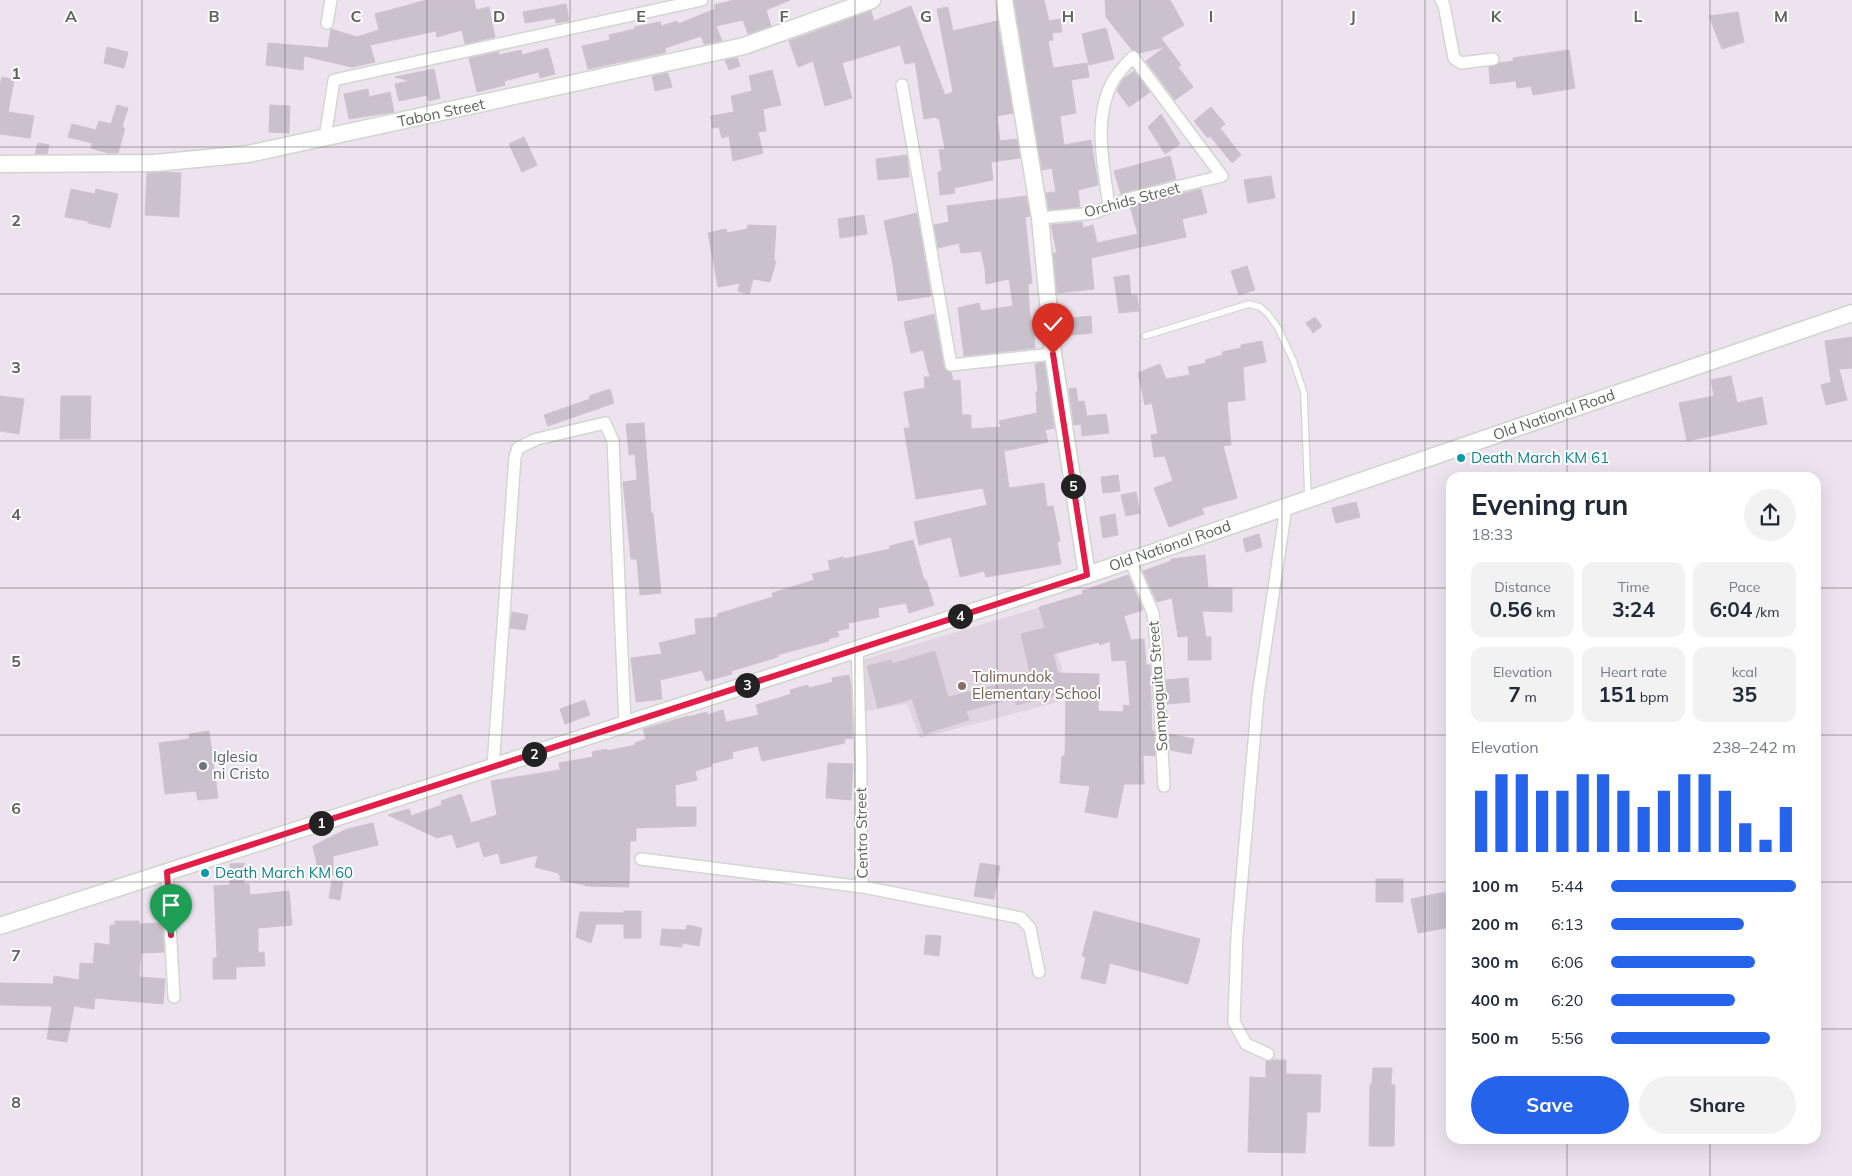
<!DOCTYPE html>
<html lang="en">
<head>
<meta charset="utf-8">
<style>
	:root { --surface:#fff; --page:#f2f2f3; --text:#1f2937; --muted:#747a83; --accent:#2563eb }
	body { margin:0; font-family:Mulish,sans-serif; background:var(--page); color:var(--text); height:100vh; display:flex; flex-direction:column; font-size:19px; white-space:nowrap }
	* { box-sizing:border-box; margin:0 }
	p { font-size:16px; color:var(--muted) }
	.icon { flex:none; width:28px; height:28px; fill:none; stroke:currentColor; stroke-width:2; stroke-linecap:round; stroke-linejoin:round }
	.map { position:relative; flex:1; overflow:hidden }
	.side { position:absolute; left:1446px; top:472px; width:375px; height:672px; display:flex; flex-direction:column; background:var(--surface); border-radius:15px; box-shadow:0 5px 20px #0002 }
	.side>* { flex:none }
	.pin { position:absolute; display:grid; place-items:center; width:42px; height:42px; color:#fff; margin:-51px -21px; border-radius:50% 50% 50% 0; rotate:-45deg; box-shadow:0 0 5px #0007 }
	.pin .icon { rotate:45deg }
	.km { position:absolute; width:25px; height:25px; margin:-12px; border-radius:50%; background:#222; color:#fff; font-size:14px; line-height:25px; text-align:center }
	.round { display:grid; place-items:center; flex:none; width:52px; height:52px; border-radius:26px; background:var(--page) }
	.head { display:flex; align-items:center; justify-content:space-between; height:85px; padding:0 25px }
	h1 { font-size:28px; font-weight:700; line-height:38px }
	.stats { display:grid; grid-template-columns:repeat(3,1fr); gap:8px; height:85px; padding:5px 25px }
	.stats div { display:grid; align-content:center; border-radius:12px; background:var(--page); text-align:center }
	.stats b { font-size:21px; font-weight:700 }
	.stats small { font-size:14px; font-weight:400 }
	.stats p { font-size:14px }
	.chart { height:140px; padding:10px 25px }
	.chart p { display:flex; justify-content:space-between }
	.chart svg { width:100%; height:90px; margin-top:5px; stroke:var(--accent); stroke-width:6 }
	.cta { display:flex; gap:10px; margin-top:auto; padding:10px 25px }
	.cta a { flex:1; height:58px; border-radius:30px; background:var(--accent); color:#fff; font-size:20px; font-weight:700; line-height:58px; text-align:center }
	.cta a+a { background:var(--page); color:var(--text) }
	ul { padding:0 25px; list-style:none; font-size:16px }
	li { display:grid; grid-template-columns:80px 60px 1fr; align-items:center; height:38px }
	li i { height:12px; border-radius:6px; background:var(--accent) }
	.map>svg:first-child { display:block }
	.education { fill:#dfd4e0 }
	.building { fill:#c9c1cc; stroke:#cfc1d2; fill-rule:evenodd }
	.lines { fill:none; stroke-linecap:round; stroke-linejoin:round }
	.lane-casing { stroke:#d2d7d0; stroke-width:8 }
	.street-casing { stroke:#d2d7d0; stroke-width:14 }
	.secondary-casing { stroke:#d0d6cd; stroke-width:19 }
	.lane { stroke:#fff; stroke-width:5.5 }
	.street { stroke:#fff; stroke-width:11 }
	.secondary { stroke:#fff; stroke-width:16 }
	.route-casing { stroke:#fff; stroke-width:10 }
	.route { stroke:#e11d48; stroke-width:6 }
	.grid { fill:none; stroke:#5e635b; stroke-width:1; stroke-opacity:0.55 }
	.culture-dot { fill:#0f9aa8; stroke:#fff; stroke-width:2 }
	.education-dot { fill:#8d6e63; stroke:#fff; stroke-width:2 }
	.worship-dot { fill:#6b7280; stroke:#fff; stroke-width:2 }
	.labels { text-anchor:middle; stroke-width:4; stroke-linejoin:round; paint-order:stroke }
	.street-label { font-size:15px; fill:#5e635b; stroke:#fff }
	.culture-label { font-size:15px; fill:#0d838f; stroke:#fff; text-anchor:start }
	.education-label { font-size:15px; fill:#785e54; stroke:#fff; text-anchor:start }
	.worship-label { font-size:15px; fill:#5b616d; stroke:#fff; text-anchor:start }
	.grid-label { font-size:16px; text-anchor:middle; font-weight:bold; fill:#5e635b; stroke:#fff; stroke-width:4; stroke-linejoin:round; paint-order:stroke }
</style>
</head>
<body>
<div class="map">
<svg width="1852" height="1176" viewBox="0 0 1852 1176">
	<rect width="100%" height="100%" fill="#ece3ee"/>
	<path class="education" d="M1041,607L1062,669L1058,702L920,738L907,704L865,711L862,660Z"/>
	<g class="building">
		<path d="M427,0H474L476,10L489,7L495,37L465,44L462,30L437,37L436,31L370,45L375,62L352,67L304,56L303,70L266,65L268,43L328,48L331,29L357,37L379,30L375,14Z"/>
		<path d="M734,0H790L766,10L771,26L748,34L743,20L716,26L722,41L704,44L701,36L665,48L666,52L663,53L588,69L582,46L610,40L609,35L635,29L634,27L660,22L661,26L677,21L678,24L715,9L714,5Z"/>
		<path d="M1014,0H1044L1049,21L1060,19L1062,32L1052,33L1053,40L1048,41L1053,68L1087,63L1089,77L1071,80L1076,113L1060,116L1064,145L1091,140L1098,185L1078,190L1080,207L1049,210L1046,193L1056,192L1052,168L1042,170Z"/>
		<path d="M1105,0H1170L1184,25L1161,38L1181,65L1178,67L1193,87L1175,100L1146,61L1165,47L1139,53L1132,50L1106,17Z"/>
		<path d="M566,4L569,21L556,23L555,18L525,23L523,12Z"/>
		<path d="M911,6L945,95L953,92L937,9L948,7L953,31L997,21L1013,113L997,116L1000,141L1017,139L1020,158L991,162L993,180L954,188L955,193L940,195L938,172L942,171L939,150L945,149L939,118L937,119L936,117L924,119L915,62L905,64L900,45L842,63L852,98L825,106L813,61L798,67L789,41L871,11L874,21Z"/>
		<path d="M1738,12L1744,42L1722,49L1709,16Z"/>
		<path d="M1106,28L1114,59L1089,65L1082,34Z"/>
		<path d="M107,47L128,52L124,68L104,63Z"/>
		<path d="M548,48L555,74L540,78L539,72L504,81L505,85L477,92L469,58L499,52V55L521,50L522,55Z"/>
		<path d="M1569,50L1575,88L1533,95L1531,86L1517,88L1516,81L1490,84L1489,67L1497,65L1499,63L1514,61L1513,58Z"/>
		<path d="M737,58L740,66L729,70L725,60Z"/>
		<path d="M434,69L440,98L429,101L427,95L399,101L395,84L410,81L395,77Z"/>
		<path d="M772,70L781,105L763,109L766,131L758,132L763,153L733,161L729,136L722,138L719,127L712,128L711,116L734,112L731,96L752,91L749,76Z"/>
		<path d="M1134,71L1150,92L1129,107L1117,91L1123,79Z"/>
		<path d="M668,73L672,87L655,91L652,76Z"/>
		<path d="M2,77L14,80L8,112L34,116L30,138L0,134V86Z"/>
		<path d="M368,89L369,97L390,92L394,112L349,119L344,94Z"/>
		<path d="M117,105L128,108L122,127L125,128L118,153H108L91,148L92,143L68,137L72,124L96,130L99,121L111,124Z"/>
		<path d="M270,105L290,106L289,133L269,132Z"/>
		<path d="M1211,107L1225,124L1220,128L1241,155L1232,163L1210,136L1208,138L1194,121Z"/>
		<path d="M1161,114L1180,144L1165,154L1148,127Z"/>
		<path d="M524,137L537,165L522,172L509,144Z"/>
		<path d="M38,143L49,145L47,154H35Z"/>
		<path d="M907,155L909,177L878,180L876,159Z"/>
		<path d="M1170,156L1176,179L1121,194L1114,171Z"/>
		<path d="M162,172L181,173L179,217L145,215L147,173Z"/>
		<path d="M1271,176L1275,198L1248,203L1244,180Z"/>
		<path d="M71,189L95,194L96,189L118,194L110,228L88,223V221L65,217Z"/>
		<path d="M1201,189L1207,213L1182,219L1186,237L1091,258L1094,289L1057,293L1053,253H1057L1051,225L1082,222L1083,228L1093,225L1097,243L1138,234L1130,206Z"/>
		<path d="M1026,196L1030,216L1025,217L1032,283L1028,284L1030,320H1035L1036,335H1034L1035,348L964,356L958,308L979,303L981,311L1013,306L1009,279L986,284L985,269L981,251L961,253L959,243L938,248L934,225L949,222L947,206Z"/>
		<path d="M917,213L931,296L898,301L893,265L884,221Z"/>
		<path d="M864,215L867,234L840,238L838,219Z"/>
		<path d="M748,225L776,226L774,261H776L770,282L753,279L749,294L738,291L740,283L718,287L708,233L726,229L727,233L747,229Z"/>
		<path d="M1247,266L1255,290L1239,295L1231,271Z"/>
		<path d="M1129,275L1131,295H1137L1139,311L1119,313L1114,277Z"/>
		<path d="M934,314L944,367L945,370L951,372L953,381L960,380L962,415H971V429L1001,427L999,421L1037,413L1036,392H1038L1035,364L1044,362L1054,428L1045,430L1048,442L1004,451L1009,488L1044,483L1047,507L1053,506L1060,541L1057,542L1061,564L986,577L984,571L960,577L951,537L919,545L914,522L987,505L983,488L916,499L904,428H910L904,392L925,388L924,377H930L923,350L911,353L904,322Z"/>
		<path d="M1091,316L1092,333L1062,336L1061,319Z"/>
		<path d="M1315,317L1322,326L1313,333L1306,323Z"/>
		<path d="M1852,337V368L1839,369L1847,400L1826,405L1821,385L1831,382L1825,341Z"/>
		<path d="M1262,341L1266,362L1243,367L1245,400L1227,402L1231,445L1223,446L1237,498L1202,508L1204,514L1169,527L1154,488L1173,481L1165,456L1154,457L1151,435L1158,434L1152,403L1145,405L1138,373L1160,364L1166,379L1190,375L1188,367L1206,363L1205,360L1223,355L1222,352L1241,348V345Z"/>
		<path d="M1731,376L1737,403L1762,397L1767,424L1687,441L1679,403L1714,396L1711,380Z"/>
		<path d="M1076,388L1078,402L1084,401L1087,416L1106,414L1109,433L1082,436L1081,424L1074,425L1069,389Z"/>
		<path d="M610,389L614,403L548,426L544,415L590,399L589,396Z"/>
		<path d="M0,396L24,399L19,434L0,431Z"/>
		<path d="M61,396H91L90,439H60Z"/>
		<path d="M644,423L651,513H653L661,593L640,595L637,559H631L623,482L637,480L635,454L629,455L626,424Z"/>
		<path d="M1118,475L1120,491L1103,493L1101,477Z"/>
		<path d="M1136,492L1140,513L1126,516L1121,495Z"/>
		<path d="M1356,502L1360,517L1336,523L1332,508Z"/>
		<path d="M1115,514L1118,535L1103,538L1100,517Z"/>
		<path d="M1259,534L1262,547L1246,552L1243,539Z"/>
		<path d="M913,540L924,580H926L934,605L909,613L906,603L878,608L879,617L848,623L849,628L837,631L839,636L828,639L829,641L777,655L778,657L731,671L732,674L706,681L702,670L660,680L662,699L636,702L631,658L662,654L659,643L696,634L695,619L718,617L717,614L773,597L772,593L814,580L812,574L830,570L828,561L843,557L844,559L890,549V546Z"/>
		<path d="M1205,555L1208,588H1232V612L1202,611L1206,637H1211V660H1188V636L1178,637L1172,598L1157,602L1143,571L1171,561V559Z"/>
		<path d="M1128,575L1143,610L1124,616L1131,640L1144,639L1146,665H1150L1152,731H1154L1155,754V756L1143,755L1144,784H1124L1117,818L1085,812L1090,786L1060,783L1062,756H1065L1066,693L1016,705L1015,698L966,711L969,720L924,734L912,699L878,708L867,666L891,660L892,664L935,651L948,697L1031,677L1021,634L1045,628L1039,607L1083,594L1082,591ZM1110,641L1112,661L1126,660L1130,706L1124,705L1123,712L1098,711L1099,674L1058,673L1053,654L1099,642L1100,645Z"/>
		<path d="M512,612L528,615L525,630L510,628Z"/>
		<path d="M849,675L851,686L853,738L844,739L845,743L762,761L758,746L732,752L733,758L711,764L712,766L695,771L697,780L675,785L676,807H696V826L636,828V841H630L629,887L585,886V885L560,880V875L558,874V873L535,867L538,855L501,864L498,853L484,857L479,841L457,848L452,834L437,838L388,815L409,809L411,816L442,805L441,801L461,794L471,823L497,815L491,781L560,770L559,763L593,757L592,752L607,749V751L635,745V743L646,739L643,729L688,716V717L707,712V715L723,710L726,722L759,715L756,705L791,694L790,690L808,685L809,688L833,682L832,678Z"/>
		<path d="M1188,678L1190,702L1167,704L1166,680Z"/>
		<path d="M585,700L590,715L565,724L560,709Z"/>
		<path d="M209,731L218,798L198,800L196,791L165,794L159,743L189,739V734Z"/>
		<path d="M1169,734L1194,739L1191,754L1170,750Z"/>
		<path d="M828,763L853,764L851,800L826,798Z"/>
		<path d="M373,823L378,845L333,856V875L320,878L313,846L347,829Z"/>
		<path d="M244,863V884H249L250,895L289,891L292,925L258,928V953L264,952L265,966L236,967V979H213V958H217L214,886L230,885V864Z"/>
		<path d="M980,863L1000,866L994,899L974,896Z"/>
		<rect x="1376" y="879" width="27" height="23"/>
		<path d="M332,881L343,882L340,900L329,898Z"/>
		<path d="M1451,891V927L1418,933L1411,899Z"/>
		<path d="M624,911H641V938H624V924H596L591,943L576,937L580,912L624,913Z"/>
		<path d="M1094,911L1200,939L1188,984L1110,963L1105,984L1081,978L1086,957L1082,956Z"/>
		<path d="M115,921H139V924L162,923L164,952L141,953L139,977L165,979L163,1004L95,998L94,1009L74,1006L67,1042L47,1039L52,1006L0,1005V983L53,984L54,976L79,980L80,963L93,964L95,943L110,945V925H115Z"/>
		<path d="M687,925L702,928L699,946L682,943V947L660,945L662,929L686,930Z"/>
		<path d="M926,935L941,936L939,956L924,954Z"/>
		<path d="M1273,1060H1286V1074L1321,1075L1320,1112H1307L1305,1153L1248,1152L1250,1077L1266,1078V1061Z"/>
		<path d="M1373,1068H1392L1391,1085H1395L1394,1146H1369L1370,1084H1372Z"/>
	</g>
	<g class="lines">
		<g class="lane-casing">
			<path id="lane" d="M1145,336L1249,304L1260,307L1268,314L1278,328L1293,360L1304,393L1308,497"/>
		</g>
		<g class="street-casing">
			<g id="street">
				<path d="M1441,0L1444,5L1454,58L1461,63L1493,59"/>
				<path d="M327,23L331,0"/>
				<path d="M902,85L951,365L1053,354"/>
				<path d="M325,138L334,80L702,0"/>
				<path d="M1040,218L1094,213L1131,198L1222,176L1133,57C1126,64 1118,72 1113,81C1092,119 1104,166 1109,207"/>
				<path d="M1130,560L1153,613L1157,652L1164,786"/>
				<path d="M857,649L861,761V873L863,887L1021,918L1030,928L1039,972"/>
				<path d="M493,767L515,457L518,448L537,439L605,423L613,441L625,724"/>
				<path d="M641,859L863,887"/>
				<path d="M167,872L174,997"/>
				<path d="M1268,1054L1246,1044L1234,1022L1237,935L1258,696L1286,507"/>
			</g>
		</g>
		<g class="secondary-casing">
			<g id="secondary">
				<path d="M1004,0L1040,218L1053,354L1087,575"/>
				<path d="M0,164L155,163L248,154L744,46L872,0"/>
				<path d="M0,926L1087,575L1852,313"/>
			</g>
		</g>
		<use href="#lane" class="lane"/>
		<use href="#street" class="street"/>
		<use href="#secondary" class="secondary"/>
	</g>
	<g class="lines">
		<g class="route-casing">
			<path id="route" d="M171,935L167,872L1087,575L1053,354"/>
		</g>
		<use href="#route" class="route"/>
	</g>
	<path class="grid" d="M142,0V1176M285,0V1176M427,0V1176M570,0V1176M712,0V1176M855,0V1176M997,0V1176M1140,0V1176M1282,0V1176M1425,0V1176M1567,0V478M1710,0V478M0,147H1852M0,294H1852M0,441H1852M0,588H1451M1816,588H1852M0,735H1451M1816,735H1852M0,882H1451M1816,882H1852M0,1029H1451M1816,1029H1852M1567,1140V1176M1710,1140V1176"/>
	<g class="culture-dot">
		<circle cx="1461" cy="458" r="5"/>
		<circle cx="205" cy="873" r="5"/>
	</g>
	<circle class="education-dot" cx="962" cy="686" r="5"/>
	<circle class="worship-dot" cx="203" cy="766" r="5"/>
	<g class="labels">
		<g class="street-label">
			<text transform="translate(441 113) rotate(-12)" y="5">Tabon Street</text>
			<text transform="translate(1132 200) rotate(-15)" y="5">Orchids Street</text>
			<text transform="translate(1554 415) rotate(-19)" y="5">Old National Road</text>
			<text transform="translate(1170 546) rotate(-19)" y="5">Old National Road</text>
			<text transform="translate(1158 686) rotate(-94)" y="5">Sampaguita Street</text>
			<text transform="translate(862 833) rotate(-91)" y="5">Centro Street</text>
		</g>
		<g class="culture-label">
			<text x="1471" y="463">Death March KM 61</text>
			<text x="215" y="878">Death March KM 60</text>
		</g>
		<g class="education-label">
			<text x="972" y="682">Talimundok<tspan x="972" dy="17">Elementary School</tspan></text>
		</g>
		<g class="worship-label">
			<text x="213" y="762">Iglesia<tspan x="213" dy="17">ni Cristo</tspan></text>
		</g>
	</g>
	<g class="grid-label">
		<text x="71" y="22">A</text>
		<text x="214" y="22">B</text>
		<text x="356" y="22">C</text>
		<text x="499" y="22">D</text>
		<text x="641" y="22">E</text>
		<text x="784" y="22">F</text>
		<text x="926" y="22">G</text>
		<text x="1068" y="22">H</text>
		<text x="1211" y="22">I</text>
		<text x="1353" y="22">J</text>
		<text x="1496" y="22">K</text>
		<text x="1638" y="22">L</text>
		<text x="1781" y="22">M</text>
		<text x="16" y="79">1</text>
		<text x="16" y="226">2</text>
		<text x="16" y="373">3</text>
		<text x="16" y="520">4</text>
		<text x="16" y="667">5</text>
		<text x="16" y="814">6</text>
		<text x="16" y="961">7</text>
		<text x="16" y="1108">8</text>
	</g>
</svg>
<div class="pin" style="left:171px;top:935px;background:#1e9e55"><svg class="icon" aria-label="arrive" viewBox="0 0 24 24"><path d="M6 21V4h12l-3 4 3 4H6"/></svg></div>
<div class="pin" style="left:1053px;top:354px;background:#d93025"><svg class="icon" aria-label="check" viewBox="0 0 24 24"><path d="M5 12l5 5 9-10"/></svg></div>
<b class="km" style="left:321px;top:823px">1</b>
<b class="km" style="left:534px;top:754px">2</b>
<b class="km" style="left:747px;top:685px">3</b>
<b class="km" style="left:960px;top:616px">4</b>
<b class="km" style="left:1073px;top:486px">5</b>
<section class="side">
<div class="head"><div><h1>Evening run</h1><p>18:33</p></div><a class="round"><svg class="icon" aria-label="share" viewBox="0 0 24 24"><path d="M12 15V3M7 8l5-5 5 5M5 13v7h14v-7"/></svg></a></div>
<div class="stats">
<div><p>Distance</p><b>0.56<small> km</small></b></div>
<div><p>Time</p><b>3:24</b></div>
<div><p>Pace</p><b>6:04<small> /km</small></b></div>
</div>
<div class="stats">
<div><p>Elevation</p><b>7<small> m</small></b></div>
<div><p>Heart rate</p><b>151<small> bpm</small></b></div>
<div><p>kcal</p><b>35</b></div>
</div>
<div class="chart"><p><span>Elevation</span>238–242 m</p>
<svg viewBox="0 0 160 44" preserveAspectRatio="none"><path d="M5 44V14M15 44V6M25 44V6M35 44V14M45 44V14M55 44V6M65 44V6M75 44V14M85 44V22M95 44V14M105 44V6M115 44V6M125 44V14M135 44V30M145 44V38M155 44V22"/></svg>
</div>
<ul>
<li><b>100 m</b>5:44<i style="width:100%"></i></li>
<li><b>200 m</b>6:13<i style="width:72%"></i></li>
<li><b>300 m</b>6:06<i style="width:78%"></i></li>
<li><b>400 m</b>6:20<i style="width:67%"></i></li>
<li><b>500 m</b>5:56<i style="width:86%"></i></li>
</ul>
<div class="cta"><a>Save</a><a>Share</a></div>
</section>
</div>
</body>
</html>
